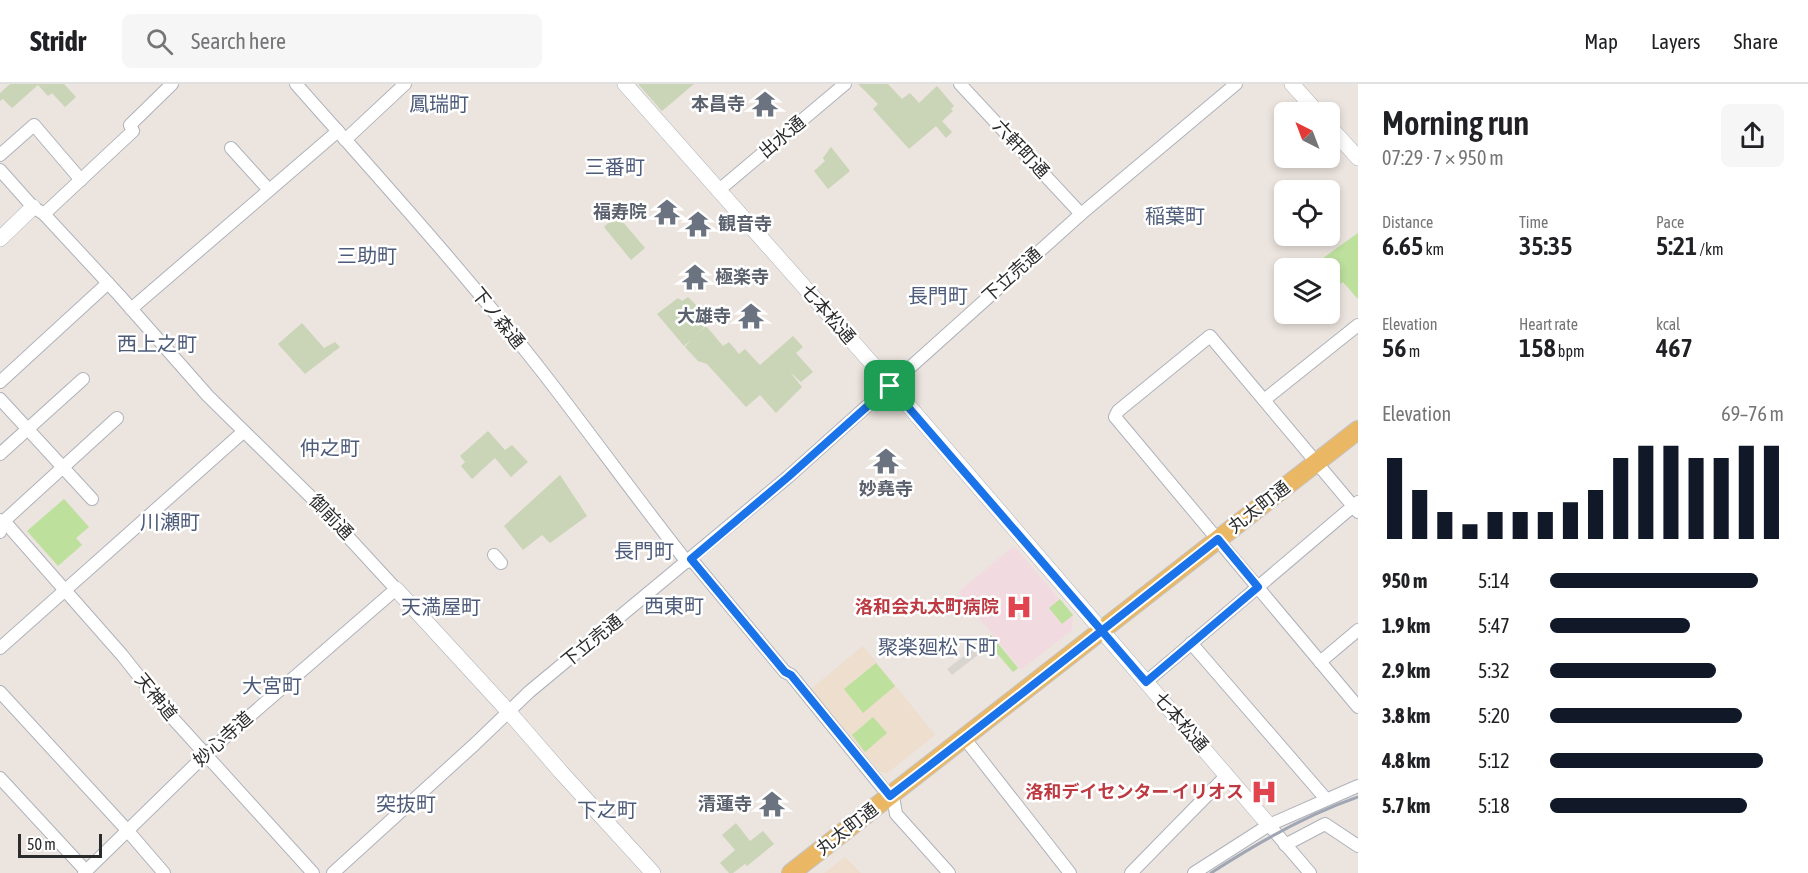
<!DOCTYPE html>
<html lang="en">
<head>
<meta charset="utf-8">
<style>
	:root { --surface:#fff; --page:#f6f6f6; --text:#202124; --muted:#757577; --line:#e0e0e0; --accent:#111827 }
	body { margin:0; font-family:"Asap Condensed","Noto Sans JP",sans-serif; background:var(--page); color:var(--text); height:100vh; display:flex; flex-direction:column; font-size:22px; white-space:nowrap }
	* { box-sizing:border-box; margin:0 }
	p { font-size:20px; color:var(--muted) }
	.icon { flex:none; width:33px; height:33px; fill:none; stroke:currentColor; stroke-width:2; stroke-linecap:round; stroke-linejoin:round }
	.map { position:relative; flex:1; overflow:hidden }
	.details { display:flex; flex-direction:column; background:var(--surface); width:450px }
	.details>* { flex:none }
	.needle { width:39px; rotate:318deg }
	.fabs { position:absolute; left:1274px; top:18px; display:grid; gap:12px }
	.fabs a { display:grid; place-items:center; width:66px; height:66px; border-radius:9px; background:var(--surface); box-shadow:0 3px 9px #0003; font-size:30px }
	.scale { position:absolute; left:18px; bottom:15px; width:84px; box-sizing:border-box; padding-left:6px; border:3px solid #2b2b2b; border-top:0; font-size:16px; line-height:21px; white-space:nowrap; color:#2b2b2b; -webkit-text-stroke:4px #fff; paint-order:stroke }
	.pin { position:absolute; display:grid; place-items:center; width:51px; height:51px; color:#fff; margin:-26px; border-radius:12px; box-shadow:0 3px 9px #0006 }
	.round { display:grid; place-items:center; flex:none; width:63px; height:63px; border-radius:9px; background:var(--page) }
	.headline { display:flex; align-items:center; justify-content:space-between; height:102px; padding:0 24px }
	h1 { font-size:33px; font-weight:600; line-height:45px }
	.metrics { display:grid; grid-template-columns:repeat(3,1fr); gap:9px; height:102px; padding:6px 24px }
	.metrics div { display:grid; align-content:center }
	.metrics b { font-size:26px; font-weight:600 }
	.metrics small { font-size:16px; font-weight:400 }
	.metrics p { font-size:16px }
	.chart { height:168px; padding:12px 24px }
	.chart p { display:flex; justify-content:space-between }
	.chart svg { width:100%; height:108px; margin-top:6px; stroke:var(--accent); stroke-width:6 }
	ul { padding:0 24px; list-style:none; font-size:20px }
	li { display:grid; grid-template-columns:96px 72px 1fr; align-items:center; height:45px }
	li i { height:15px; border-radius:8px; background:var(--accent) }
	header { display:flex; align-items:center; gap:36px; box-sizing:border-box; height:84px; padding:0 30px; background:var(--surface); border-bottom:2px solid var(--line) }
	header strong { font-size:28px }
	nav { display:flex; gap:33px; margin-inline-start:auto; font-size:21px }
	.search { width:420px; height:54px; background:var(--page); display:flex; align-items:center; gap:15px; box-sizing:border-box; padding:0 21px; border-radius:9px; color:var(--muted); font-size:22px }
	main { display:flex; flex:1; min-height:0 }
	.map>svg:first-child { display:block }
	.education { fill:#eddece }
	.medical { fill:#f2dbe0 }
	.green { fill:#bde09d }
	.cemetery { fill:#c9d5b6 }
	.plaza { fill:#d8d4d0 }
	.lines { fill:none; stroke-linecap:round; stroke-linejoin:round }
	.minor-casing { stroke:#aeb2bb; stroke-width:14 }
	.tertiary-casing { stroke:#aeb2bb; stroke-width:16 }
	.primary-casing { stroke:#c4c4c4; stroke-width:20 }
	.minor { stroke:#fff; stroke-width:12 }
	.tertiary { stroke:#fff; stroke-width:15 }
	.primary { stroke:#eab865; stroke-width:18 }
	.rail { stroke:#a0a6b4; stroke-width:3 }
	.route-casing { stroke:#fff; stroke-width:12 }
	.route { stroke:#1a73e8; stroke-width:8 }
	.labels { text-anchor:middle; stroke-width:5; stroke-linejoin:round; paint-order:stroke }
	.worship-label { font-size:18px; font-weight:bold; fill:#5b616d; stroke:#fff; text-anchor:end }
	.street-label { font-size:18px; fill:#2b2b2b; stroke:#fff }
	.health-label { font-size:18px; font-weight:bold; fill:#be3a42; stroke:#fff; text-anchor:end }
	.neighbourhood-label { font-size:20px; fill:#4d5b79; stroke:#fff }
</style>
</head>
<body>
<header>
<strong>Stridr</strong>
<div class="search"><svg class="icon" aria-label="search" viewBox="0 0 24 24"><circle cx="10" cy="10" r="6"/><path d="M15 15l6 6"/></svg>Search here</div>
<nav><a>Map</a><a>Layers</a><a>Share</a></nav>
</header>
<main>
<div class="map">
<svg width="1358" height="789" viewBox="0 0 1358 789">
	<rect width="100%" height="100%" fill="#ece4de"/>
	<g class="education">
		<path d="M863,562L935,651L887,689L880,688L811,605Z"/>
		<path d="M845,773L861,789H824Z"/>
	</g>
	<path class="medical" d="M1014,462L1073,531L1072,546L1021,586L958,508Z"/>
	<g class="green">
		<path d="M1358,149V215L1343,198L1329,208V184H1309Z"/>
		<path d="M64,415L89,443L76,454L82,461L58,482L27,447Z"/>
		<path d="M1060,515L1073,531L1062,540L1049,524Z"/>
		<path d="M991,551L1018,584L1013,588L995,567L990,565L987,558Z"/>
		<path d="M876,579L895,602L863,629L844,605Z"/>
		<path d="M873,633L887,649L865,668L852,651Z"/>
	</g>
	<g class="cemetery">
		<path d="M10,0H64L76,13L65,23L52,9L48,12L38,1L12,24L3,15L0,17V9Z"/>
		<path d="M638,0H694L662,27Z"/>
		<path d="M858,0H888L902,15L910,9L919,19L937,2L954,22L951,25L953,27L942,37L952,48L946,54L936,42L909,65L873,25L878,20Z"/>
		<path d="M831,63L850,87L828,105L814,87L825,77L823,74Z"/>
		<path d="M617,131L645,164L631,176L604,143Z"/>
		<path d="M688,213L711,236L695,252L706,242L723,262L729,258L739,270L745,265L760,281L793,252L803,263L796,269L813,288L801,298L790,288L802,303L776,329L760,311L746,323L707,280L698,277L685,263L691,256L684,262L657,230L678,214L682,217Z"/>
		<path d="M302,239L324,264L335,258L340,263L305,290L278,260Z"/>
		<path d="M488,347L505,366L512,361L528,378L511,393L495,374L472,395L461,382L465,378L460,372Z"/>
		<path d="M560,391L587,432L550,459L542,451L523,466L504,442Z"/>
		<path d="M736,739L750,757L763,747L774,760L747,782L745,780L733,789H729L720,779L735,766L722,751Z"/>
	</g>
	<path class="plaza" d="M972,566H974L978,571L952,591L947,585Z"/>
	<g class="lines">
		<g class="minor-casing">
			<g id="minor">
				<path d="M296,0C380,95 466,190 544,290C592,352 638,416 687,478"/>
				<path d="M960,0L1081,130"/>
				<path d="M345,56L405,0"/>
				<path d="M231,64L269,106"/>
				<path d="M0,71L34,41L81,96"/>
				<path d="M0,86L33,123L44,130L119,211L208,312L315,417L396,505L206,670L84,789"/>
				<path d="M719,106L845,0"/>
				<path d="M44,130L133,47L130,41L172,0"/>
				<path d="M131,225L338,47"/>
				<path d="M0,298L108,199"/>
				<path d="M0,315L92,415"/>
				<path d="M1264,316L1358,241"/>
				<path d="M0,370L83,295"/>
				<path d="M1358,428L1210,252L1118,327L1115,333L1358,623"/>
				<path d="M0,436L4,437L122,571L168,629L313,789"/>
				<path d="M0,448L4,437L117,334"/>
				<path d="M494,471L501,479"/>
				<path d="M691,475L785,588L791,591L894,718L896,730L949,789"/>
				<path d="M1191,559L1326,715"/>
				<path d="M0,564L243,348"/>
				<path d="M1320,578L1358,546"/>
				<path d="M1146,598L1358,418"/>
				<path d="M0,608L127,746L164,789"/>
				<path d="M965,655L1070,789"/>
				<path d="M0,694L86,787"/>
				<path d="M1269,741L1310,789"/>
				<path d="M1285,761L1325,740L1358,762"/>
				<path d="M333,789L475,660L529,608L788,393L1081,130L1236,0"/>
				<path d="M1131,789L1227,691"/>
				<path d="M1194,789L1269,741L1358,702"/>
			</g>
		</g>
		<g class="tertiary-casing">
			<g id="tertiary">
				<path d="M625,0L883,292L1269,741"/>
				<path d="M1292,0L1317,28"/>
				<path d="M1329,42L1358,74"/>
				<path d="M0,155L33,123"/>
				<path d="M396,505L508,627L561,688L653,789"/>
			</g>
		</g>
		<g class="primary-casing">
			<path id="primary" d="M791,789L1358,346"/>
		</g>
		<use href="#minor" class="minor"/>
		<use href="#tertiary" class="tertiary"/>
		<use href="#primary" class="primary"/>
		<path class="rail" d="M1211,789C1257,759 1306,731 1358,713"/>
	</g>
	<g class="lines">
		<g class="route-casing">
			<path id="route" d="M890,302L788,393L691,475L785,588L791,591L890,712C1000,628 1109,541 1218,455L1258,503L1146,598L890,302"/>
		</g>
		<use href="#route" class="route"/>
	</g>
	<defs>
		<g id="temple-bare" transform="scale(2.07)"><path d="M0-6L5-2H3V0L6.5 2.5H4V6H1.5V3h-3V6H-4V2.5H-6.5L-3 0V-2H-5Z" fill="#6b7280" stroke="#fff" stroke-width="2.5" paint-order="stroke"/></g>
		<g id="hospital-bare" transform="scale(2.07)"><path d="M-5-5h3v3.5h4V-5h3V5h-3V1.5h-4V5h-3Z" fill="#e0444e" stroke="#fff" stroke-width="2.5" paint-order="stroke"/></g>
	</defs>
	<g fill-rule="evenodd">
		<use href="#temple-bare" x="765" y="20"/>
		<use href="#temple-bare" x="667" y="128"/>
		<use href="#temple-bare" x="698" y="140"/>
		<use href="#temple-bare" x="695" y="193"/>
		<use href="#temple-bare" x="751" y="232"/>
		<use href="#temple-bare" x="886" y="377"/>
		<use href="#hospital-bare" x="1019" y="523"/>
		<use href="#hospital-bare" x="1264" y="708"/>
		<use href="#temple-bare" x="772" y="720"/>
	</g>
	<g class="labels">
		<g class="worship-label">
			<text x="745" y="26">本昌寺</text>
			<text x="647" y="134">福寿院</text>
			<text x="718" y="146" text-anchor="start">観音寺</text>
			<text x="715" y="199" text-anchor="start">極楽寺</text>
			<text x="731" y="238">大雄寺</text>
			<text x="886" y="411" text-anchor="middle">妙堯寺</text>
			<text x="752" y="726">清蓮寺</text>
		</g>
		<g class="street-label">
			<text transform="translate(782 53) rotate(-40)" y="6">出水通</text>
			<text transform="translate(1021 65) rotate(47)" y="6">六軒町通</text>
			<text transform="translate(1012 191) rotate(-42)" y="6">下立売通</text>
			<text transform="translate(828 230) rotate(49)" y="6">七本松通</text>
			<text transform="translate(498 234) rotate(51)" y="6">下ノ森通</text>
			<text transform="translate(1259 423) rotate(-38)" y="6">丸太町通</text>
			<text transform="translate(331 433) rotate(46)" y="6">御前通</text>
			<text transform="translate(592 557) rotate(-39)" y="6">下立売通</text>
			<text transform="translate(156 613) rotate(51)" y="6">天神道</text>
			<text transform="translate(1181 638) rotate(49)" y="6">七本松通</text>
			<text transform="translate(223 655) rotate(-42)" y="6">妙心寺道</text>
			<text transform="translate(847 745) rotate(-38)" y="6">丸太町通</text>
		</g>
		<g class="health-label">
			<text x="999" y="529">洛和会丸太町病院</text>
			<text x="1244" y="714">洛和デイセンター イリオス</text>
		</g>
		<g class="neighbourhood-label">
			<text x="439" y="27">鳳瑞町</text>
			<text x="615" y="90">三番町</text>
			<text x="1175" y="139">稲葉町</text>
			<text x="367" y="179">三助町</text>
			<text x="938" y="219">長門町</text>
			<text x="157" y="267">西上之町</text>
			<text x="330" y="371">仲之町</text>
			<text x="170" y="445">川瀬町</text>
			<text x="644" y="474">長門町</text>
			<text x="674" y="529">西東町</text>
			<text x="441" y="530">天満屋町</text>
			<text x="938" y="570">聚楽廻松下町</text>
			<text x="272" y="609">大宮町</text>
			<text x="406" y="727">突抜町</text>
			<text x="607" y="733">下之町</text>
		</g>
	</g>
</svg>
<div class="fabs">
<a><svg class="needle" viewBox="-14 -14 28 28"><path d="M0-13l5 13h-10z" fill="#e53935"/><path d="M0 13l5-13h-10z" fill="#757577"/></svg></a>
<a><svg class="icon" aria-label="locate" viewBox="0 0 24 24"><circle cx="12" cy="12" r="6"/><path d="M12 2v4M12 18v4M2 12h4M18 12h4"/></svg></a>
<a><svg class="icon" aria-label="layers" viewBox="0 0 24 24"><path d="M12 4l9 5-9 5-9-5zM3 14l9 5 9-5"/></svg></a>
</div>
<div class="scale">50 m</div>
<div class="pin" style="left:890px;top:302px;background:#1e9e55"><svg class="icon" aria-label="arrive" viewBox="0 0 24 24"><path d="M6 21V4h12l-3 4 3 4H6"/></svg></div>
</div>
<section class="details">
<div class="headline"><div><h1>Morning run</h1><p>07:29 · 7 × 950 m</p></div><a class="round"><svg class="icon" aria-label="share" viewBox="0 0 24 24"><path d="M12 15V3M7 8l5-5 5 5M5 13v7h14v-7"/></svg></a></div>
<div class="metrics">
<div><p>Distance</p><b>6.65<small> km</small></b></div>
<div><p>Time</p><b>35:35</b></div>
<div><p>Pace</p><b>5:21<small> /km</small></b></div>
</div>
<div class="metrics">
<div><p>Elevation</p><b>56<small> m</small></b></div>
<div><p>Heart rate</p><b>158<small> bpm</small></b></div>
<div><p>kcal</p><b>467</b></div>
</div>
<div class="chart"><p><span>Elevation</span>69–76 m</p>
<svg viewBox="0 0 160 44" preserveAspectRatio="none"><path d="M5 44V11M15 44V24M25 44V33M35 44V38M45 44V33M55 44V33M65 44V33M75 44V29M85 44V24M95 44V11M105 44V6M115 44V6M125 44V11M135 44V11M145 44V6M155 44V6"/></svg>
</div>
<ul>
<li><b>950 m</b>5:14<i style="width:89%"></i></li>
<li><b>1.9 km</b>5:47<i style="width:60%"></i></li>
<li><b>2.9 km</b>5:32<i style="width:71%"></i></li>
<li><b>3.8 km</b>5:20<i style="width:82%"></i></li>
<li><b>4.8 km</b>5:12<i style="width:91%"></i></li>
<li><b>5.7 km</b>5:18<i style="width:84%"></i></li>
</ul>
</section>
</main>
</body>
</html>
